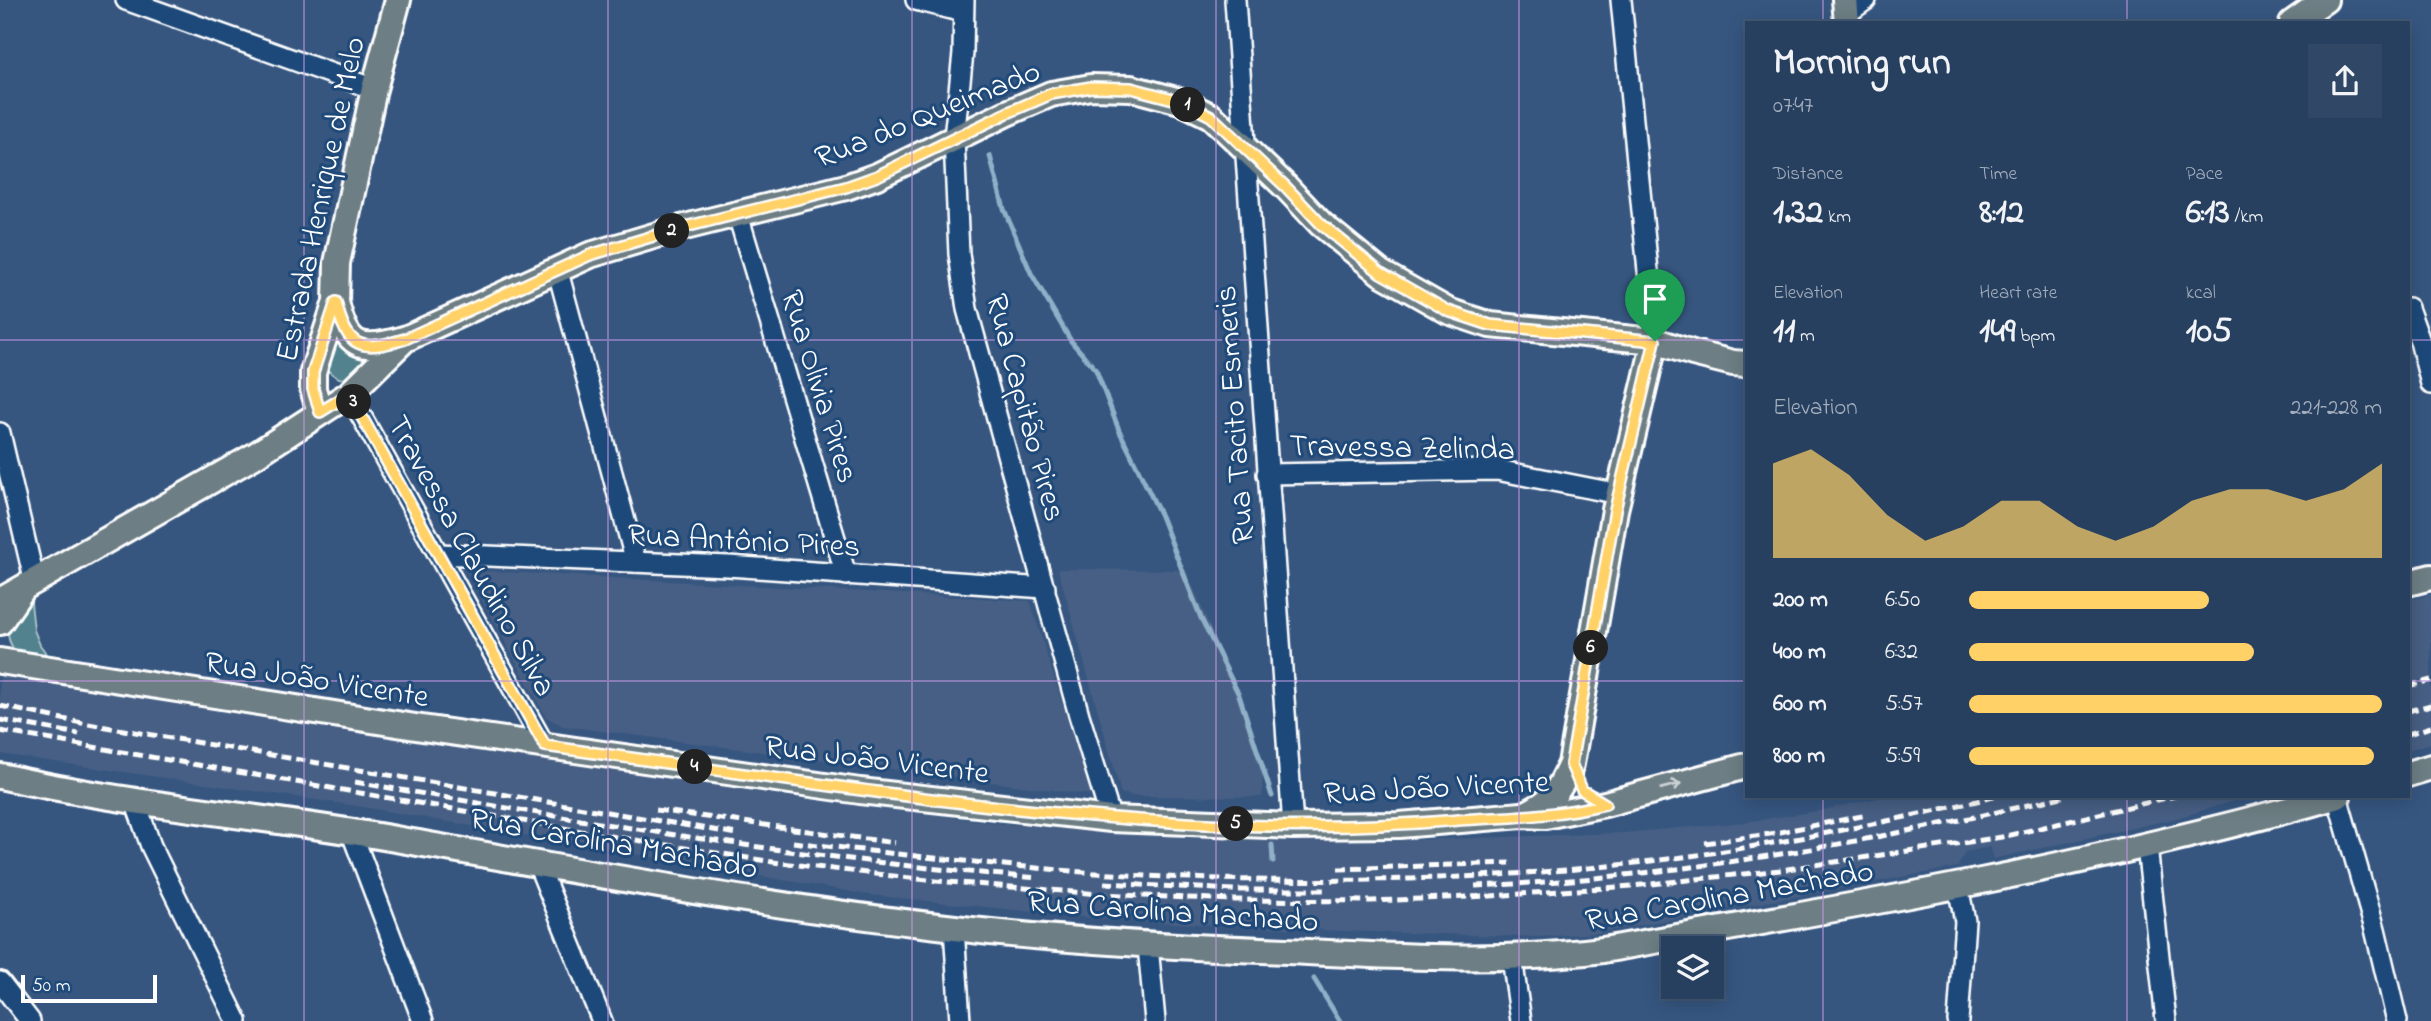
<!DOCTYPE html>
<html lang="en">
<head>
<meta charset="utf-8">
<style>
	:root { --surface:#284060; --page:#304766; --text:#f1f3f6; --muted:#a5afbd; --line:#445975; --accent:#ffd166 }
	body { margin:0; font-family:"Indie Flower",sans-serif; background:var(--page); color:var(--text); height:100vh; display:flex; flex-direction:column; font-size:26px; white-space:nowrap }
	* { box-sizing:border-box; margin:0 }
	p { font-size:23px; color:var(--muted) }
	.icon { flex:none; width:38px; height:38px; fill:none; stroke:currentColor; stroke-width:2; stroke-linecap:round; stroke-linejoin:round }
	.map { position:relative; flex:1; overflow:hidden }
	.panel { position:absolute; left:1745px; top:21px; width:665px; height:777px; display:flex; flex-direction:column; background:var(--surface); border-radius:0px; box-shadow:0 4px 18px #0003,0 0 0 2px var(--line) }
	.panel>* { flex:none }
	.controls { position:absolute; left:1661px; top:936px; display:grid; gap:14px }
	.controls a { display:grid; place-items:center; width:63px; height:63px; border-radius:0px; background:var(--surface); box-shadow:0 4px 18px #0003,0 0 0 2px var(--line); font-size:35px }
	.scale { position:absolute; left:21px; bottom:18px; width:136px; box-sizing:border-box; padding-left:7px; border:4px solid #fff; border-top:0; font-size:19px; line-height:24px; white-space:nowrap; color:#fff; -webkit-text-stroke:5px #1f4a7a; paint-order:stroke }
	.pin { position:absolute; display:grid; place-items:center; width:60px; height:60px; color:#fff; margin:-72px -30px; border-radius:50% 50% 50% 0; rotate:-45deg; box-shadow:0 0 7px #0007 }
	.pin .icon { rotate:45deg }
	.km { position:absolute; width:35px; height:35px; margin:-18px; border-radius:50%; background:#222; color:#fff; font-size:19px; line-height:35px; text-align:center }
	.round { display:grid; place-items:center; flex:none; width:74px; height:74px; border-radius:0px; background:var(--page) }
	.overview { display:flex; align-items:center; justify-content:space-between; height:119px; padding:0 28px }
	h1 { font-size:38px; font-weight:800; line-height:52px }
	.metrics { display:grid; grid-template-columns:repeat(3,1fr); gap:10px; height:119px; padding:7px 28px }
	.metrics div { display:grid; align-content:center }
	.metrics b { font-size:35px; font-weight:800 }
	.metrics small { font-size:19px; font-weight:400 }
	.metrics p { font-size:19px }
	.chart { height:196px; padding:14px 28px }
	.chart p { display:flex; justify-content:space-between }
	.chart svg { width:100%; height:126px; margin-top:7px; fill:var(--accent); opacity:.7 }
	ul { padding:0 28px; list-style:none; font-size:23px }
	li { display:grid; grid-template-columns:112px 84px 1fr; align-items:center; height:52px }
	li i { height:18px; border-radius:9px; background:var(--accent) }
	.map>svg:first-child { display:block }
	.built { fill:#465f84 }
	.green { fill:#51828e; stroke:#a8c0c6; stroke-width:2 }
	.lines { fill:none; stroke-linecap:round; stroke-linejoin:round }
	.stream { stroke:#90b0c8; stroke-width:5 }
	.minor-casing { stroke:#fff; stroke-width:24 }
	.major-casing { stroke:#fff; stroke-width:30 }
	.minor { stroke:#1f4a7a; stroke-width:19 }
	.major { stroke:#6d7e84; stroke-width:24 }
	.rail { stroke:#fff; stroke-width:5; stroke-dasharray:10 5; stroke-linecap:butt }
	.oneway { stroke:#ccd2d4 }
	.route-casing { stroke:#fff; stroke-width:14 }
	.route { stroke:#ffd166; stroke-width:9 }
	.grid { fill:none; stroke:#bd96df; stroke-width:2; stroke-opacity:0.55 }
	.labels { text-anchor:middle; stroke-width:6; stroke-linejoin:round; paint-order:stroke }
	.street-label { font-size:32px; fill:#fff; stroke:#1f4a7a }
</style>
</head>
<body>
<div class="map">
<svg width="2431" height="1021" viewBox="0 0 2431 1021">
	<rect width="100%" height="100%" fill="#365680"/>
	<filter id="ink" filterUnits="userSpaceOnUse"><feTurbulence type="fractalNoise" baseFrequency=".0143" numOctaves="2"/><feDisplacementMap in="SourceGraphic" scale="14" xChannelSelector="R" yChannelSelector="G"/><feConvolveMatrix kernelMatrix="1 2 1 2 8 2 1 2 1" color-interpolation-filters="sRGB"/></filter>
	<g filter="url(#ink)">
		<g class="built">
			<path d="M1058,569L1186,570L1255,733L1263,773L1262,797L1134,796L1121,793Z"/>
			<path d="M466,570L1030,601L1091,795L563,726L546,717Z"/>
			<path d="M2431,594V743L2408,750V601Z"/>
			<path d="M0,676L805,799L1004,824L1230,838L1381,841L1623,833L1746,822L1818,811L1887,796H2251L2177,818L1993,859L1990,847L1965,852L1958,867L1597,933L1537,937L1344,931L1113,920L870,895L357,806L0,754Z"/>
		</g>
		<g class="green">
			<path d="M329,333L379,360C356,376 341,392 322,362Z"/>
			<path d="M31,603L34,630L40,645L49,657L16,652C0,633 11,614 31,603Z"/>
		</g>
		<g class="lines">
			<g class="stream">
				<path d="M990,156L1004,209L1031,273L1071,341L1096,370L1119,430L1161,516L1201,618L1239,695L1272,796"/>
				<path d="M1272,845L1273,862"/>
				<path d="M1314,979L1340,1021"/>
			</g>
			<g class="minor-casing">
				<g id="minor">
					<path d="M126,0L374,89"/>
					<path d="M916,0L963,12"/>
					<path d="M964,0L963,53L954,138L959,254L967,309L1079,715L1111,819"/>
					<path d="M1235,0L1293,826"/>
					<path d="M1621,0L1655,341"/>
					<path d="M1846,14L1866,0"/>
					<path d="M738,215L846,575"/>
					<path d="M557,268L636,562"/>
					<path d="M2408,308L2420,341L2431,384"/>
					<path d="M349,394L545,746"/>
					<path d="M0,433L35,583"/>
					<path d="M1267,474L1497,470L1619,494"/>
					<path d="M439,554L728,566L1045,588"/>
					<path d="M2337,796L2375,929L2397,1021"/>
					<path d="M135,801L151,846L237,1021"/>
					<path d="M351,831L423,1021"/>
					<path d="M2147,846L2166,1021"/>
					<path d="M538,864L602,1021"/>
					<path d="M954,928L960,1021"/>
					<path d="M1148,946L1155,1021"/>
					<path d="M1512,958L1521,1021"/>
					<path d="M0,982L30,1021"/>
					<path d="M1958,1021L1965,921L1958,887"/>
				</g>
			</g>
			<g class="major-casing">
				<g id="major">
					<path d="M1845,0L1847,23"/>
					<path d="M2292,23L2325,0"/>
					<path d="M336,302C347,348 360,352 404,339"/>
					<path d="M320,412L313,389V372L336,302L337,263L374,89L398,0"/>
					<path d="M2408,583L2431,577"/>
					<path d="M0,601L254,456L349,394L405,339L590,255L677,229L846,187L877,176L1007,113L1051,94L1091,87L1131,88L1180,101L1211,116L1286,187L1321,224L1381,273L1448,311L1490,325L1655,341L1693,353L1733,363L1746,364"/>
					<path d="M0,622L22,590"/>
					<path d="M0,661L422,728L860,791L1111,819L1293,826L1399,825L1522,815L1545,816L1605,804L1746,766"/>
					<path d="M2408,774L2431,767"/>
					<path d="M0,776C132,806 268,816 401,840C585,872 769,907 955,928C1065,941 1176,947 1287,951C1393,956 1498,963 1603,950C1850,907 2096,865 2338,796"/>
					<path d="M1524,815C1554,800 1557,794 1571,764L1615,510L1655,341"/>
				</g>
			</g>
			<use href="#minor" class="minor"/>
			<use href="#major" class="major"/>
			<g class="rail">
				<path d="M2408,686L2431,680"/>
				<path d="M0,706L82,723L737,834"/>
				<path d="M2408,711L2431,705"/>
				<path d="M0,720L79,734"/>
				<path d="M0,731L598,834L773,862L936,881L1100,894L1235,900L1372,901L1491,896L1632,886L1781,870L2002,837L2175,796"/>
				<path d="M2408,734L2431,727"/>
				<path d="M355,782C582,821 808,860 1038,878"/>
				<path d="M656,810L895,843"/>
				<path d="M793,842C894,854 995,865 1096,873C1272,885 1451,883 1627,864C1752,850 1876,825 1998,796"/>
				<path d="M1705,843L1770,834L1867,815"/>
				<path d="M1338,869L1510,863"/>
				<path d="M1104,883L1235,890H1328"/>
				<path d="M1475,886C1674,878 1873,842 2066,796"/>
			</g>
		</g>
		<defs><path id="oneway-shaft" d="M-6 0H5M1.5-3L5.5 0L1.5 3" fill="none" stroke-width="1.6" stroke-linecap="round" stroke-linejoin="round" transform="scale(1.75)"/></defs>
		<use class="oneway" href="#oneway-shaft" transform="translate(1671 786) rotate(-15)"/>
	</g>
	<g class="lines" filter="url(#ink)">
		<g class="route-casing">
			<path id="route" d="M1091,87L1131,88L1181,101L1211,116L1286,187L1321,224L1381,273L1448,311L1490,325L1655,341L1615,510L1571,764L1582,790L1605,804C1553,817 1499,817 1446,821C1291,834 1135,822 981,805C835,788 690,766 545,746L349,394L320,412L313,389V372L336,302C347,349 361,352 405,339L590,255L677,229L846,187L877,176L1007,113L1051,94Z"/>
		</g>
		<use href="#route" class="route"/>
	</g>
	<path class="grid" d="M304,0V1021M608,0V1021M912,0V1021M1216,0V1021M1519,0V1021M1823,0V23M2127,0V23M0,340H1746M2408,340H2431M0,681H1746M2408,681H2431M1823,796V1021M2127,796V1021"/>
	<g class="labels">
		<g class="street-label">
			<text transform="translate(927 113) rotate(-22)" y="11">Rua do Queimado</text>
			<text transform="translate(319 199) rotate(-78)" y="11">Estrada Henrique de Melo</text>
			<text transform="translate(821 386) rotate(73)" y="11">Rua Olivia Pires</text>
			<text transform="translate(1027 407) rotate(75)" y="11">Rua Capitão Pires</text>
			<text transform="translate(1233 415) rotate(-94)" y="11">Rua Tacito Esmeris</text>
			<text transform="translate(1402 446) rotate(1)" y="11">Travessa Zelinda</text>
			<text transform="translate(744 539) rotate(3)" y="11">Rua Antônio Pires</text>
			<text transform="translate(473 555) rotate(61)" y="11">Travessa Claudino Silva</text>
			<text transform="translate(317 678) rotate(9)" y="11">Rua João Vicente</text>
			<text transform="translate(877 758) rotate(7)" y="11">Rua João Vicente</text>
			<text transform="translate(1436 786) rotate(-3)" y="11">Rua João Vicente</text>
			<text transform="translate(614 842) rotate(10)" y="11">Rua Carolina Machado</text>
			<text transform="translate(1729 894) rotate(-10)" y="11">Rua Carolina Machado</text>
			<text transform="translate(1173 910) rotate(4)" y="11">Rua Carolina Machado</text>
		</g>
	</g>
</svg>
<div class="controls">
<a><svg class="icon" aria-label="layers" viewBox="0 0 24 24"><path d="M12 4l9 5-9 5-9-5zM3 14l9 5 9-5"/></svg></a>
</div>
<div class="scale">50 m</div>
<div class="pin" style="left:1655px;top:341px;background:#1e9e55"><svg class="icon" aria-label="arrive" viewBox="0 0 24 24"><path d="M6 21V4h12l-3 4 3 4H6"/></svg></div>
<b class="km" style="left:1188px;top:105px">1</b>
<b class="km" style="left:672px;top:231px">2</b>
<b class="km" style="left:354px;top:402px">3</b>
<b class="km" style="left:695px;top:767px">4</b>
<b class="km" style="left:1236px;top:824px">5</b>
<b class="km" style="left:1591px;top:648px">6</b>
<section class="panel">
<div class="overview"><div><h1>Morning run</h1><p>07:47</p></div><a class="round"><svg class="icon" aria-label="share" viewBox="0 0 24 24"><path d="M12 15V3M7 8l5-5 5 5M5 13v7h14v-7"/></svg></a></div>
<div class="metrics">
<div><p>Distance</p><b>1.32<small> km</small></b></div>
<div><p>Time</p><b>8:12</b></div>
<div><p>Pace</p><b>6:13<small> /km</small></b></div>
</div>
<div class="metrics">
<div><p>Elevation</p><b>11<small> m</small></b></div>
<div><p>Heart rate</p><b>149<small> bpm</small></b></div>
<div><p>kcal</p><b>105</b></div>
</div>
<div class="chart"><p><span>Elevation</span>221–228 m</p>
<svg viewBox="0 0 160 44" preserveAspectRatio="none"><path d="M0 44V11L10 6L20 15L30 29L40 38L50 33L60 24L70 24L80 33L90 38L100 33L110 24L120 20L130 20L140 24L150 20L160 11V44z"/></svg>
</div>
<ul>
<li><b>200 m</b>6:50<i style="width:58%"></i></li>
<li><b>400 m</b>6:32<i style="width:69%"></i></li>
<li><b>600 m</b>5:57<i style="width:100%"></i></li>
<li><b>800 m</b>5:59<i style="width:98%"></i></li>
</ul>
</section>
</div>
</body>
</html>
